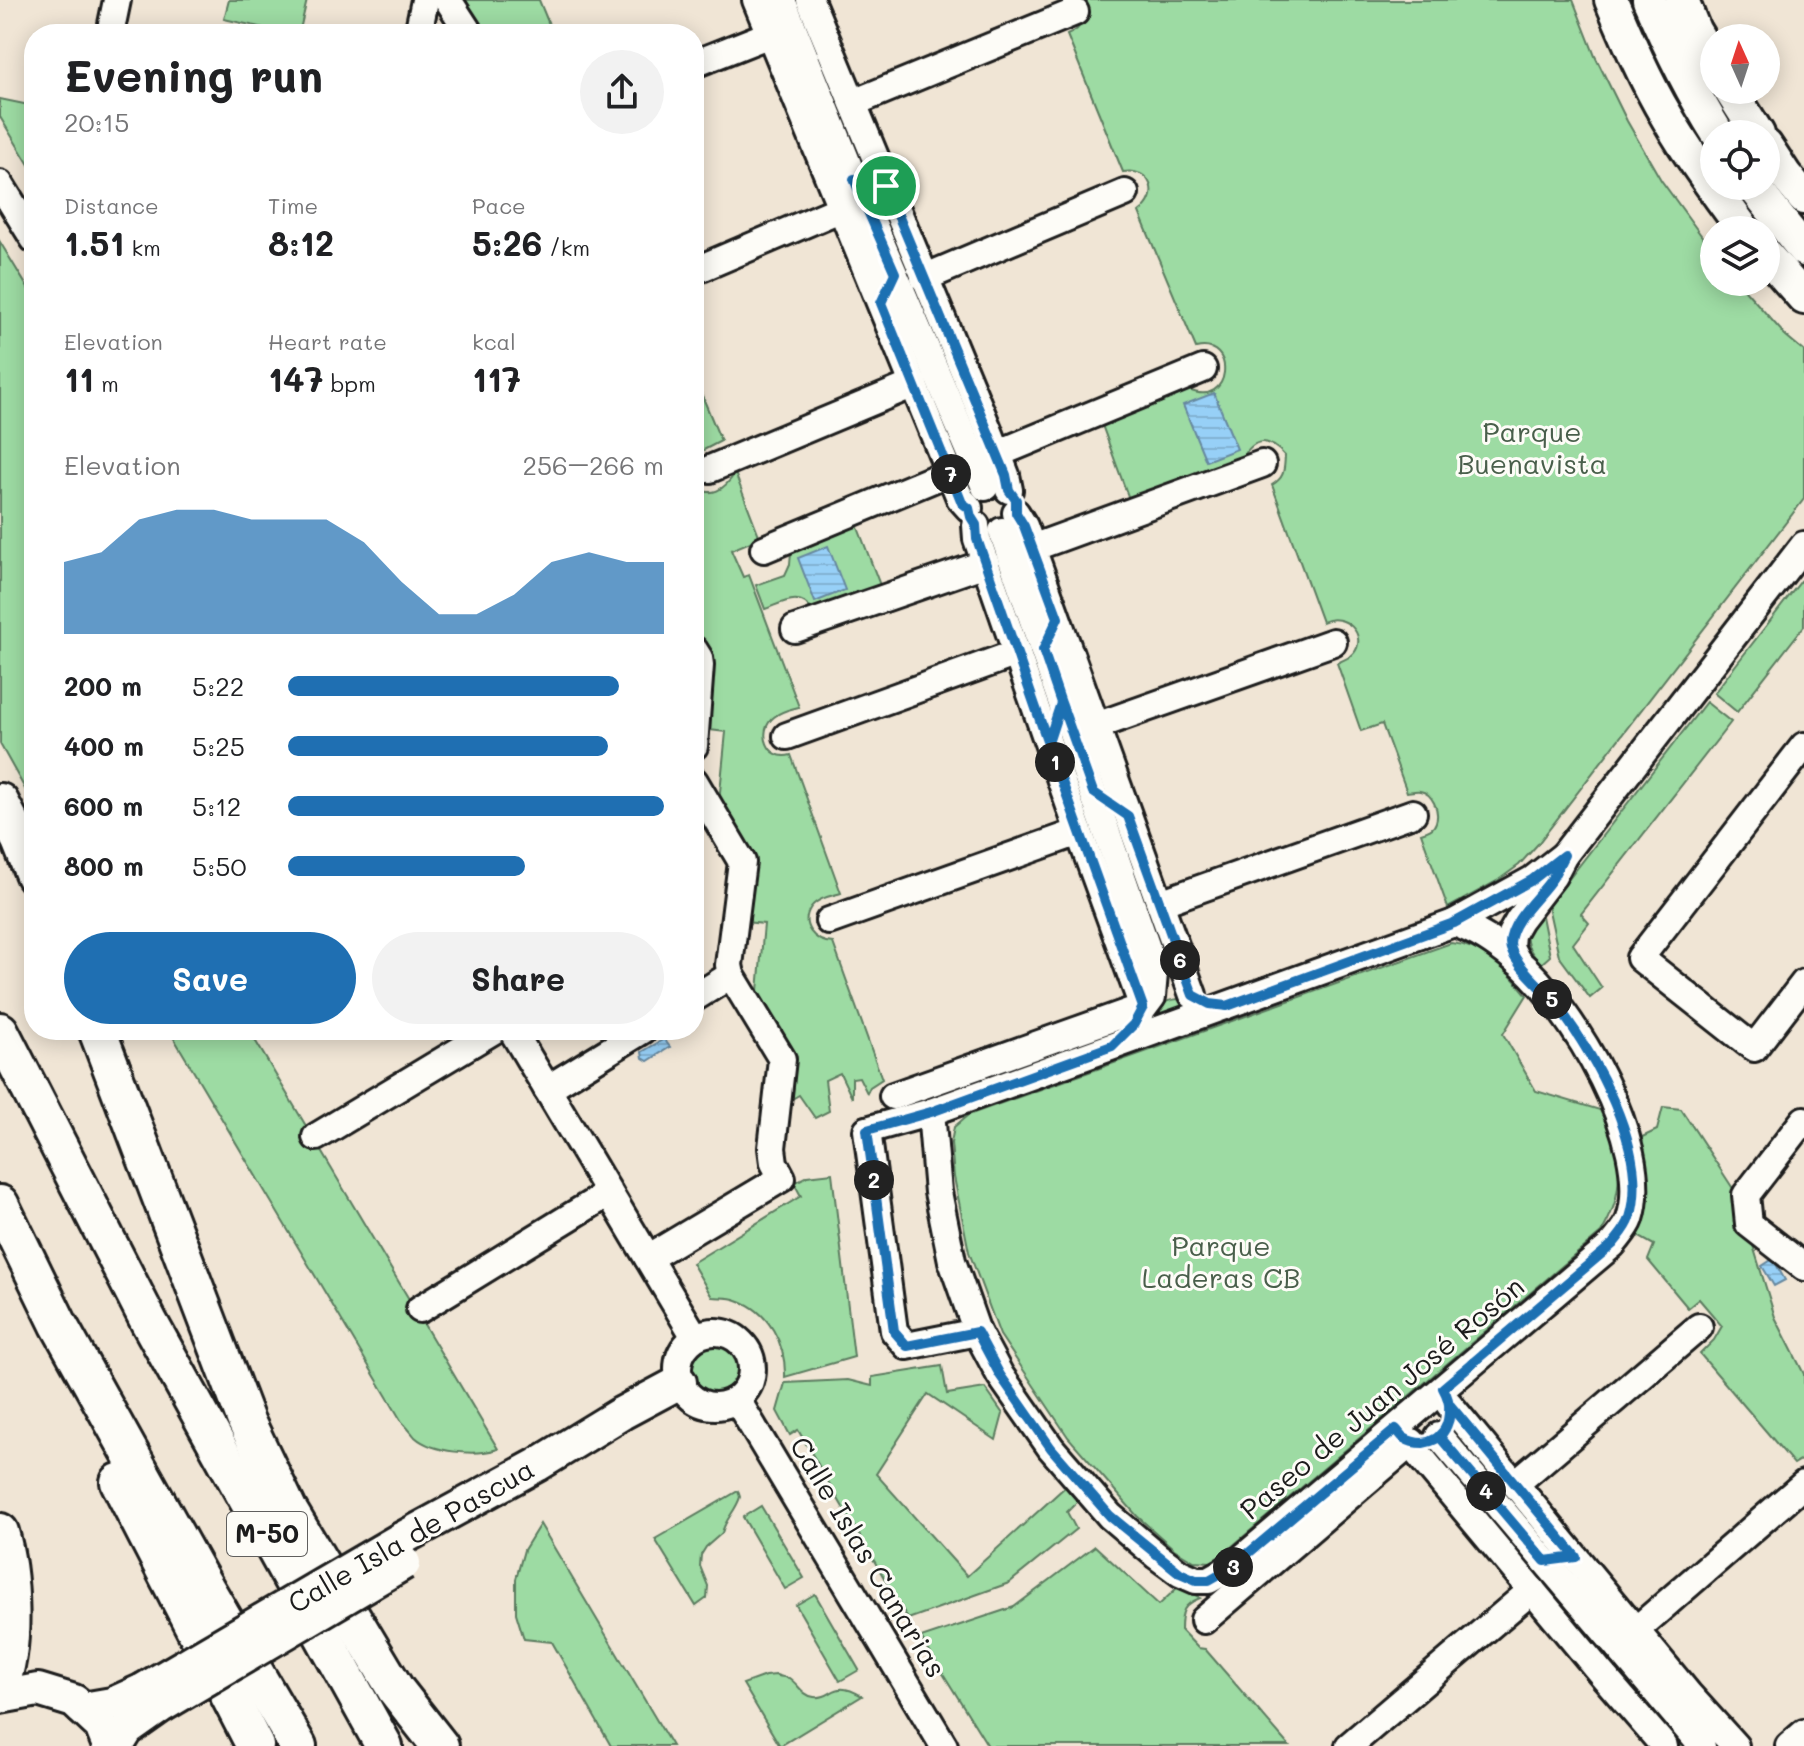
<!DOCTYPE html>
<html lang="en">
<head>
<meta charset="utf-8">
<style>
	:root { --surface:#fff; --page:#f2f2f2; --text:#202124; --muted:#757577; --accent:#1f6fb2 }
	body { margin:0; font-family:Mali,sans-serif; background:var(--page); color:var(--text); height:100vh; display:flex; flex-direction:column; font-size:30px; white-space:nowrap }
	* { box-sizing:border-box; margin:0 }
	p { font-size:26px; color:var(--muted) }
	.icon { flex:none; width:44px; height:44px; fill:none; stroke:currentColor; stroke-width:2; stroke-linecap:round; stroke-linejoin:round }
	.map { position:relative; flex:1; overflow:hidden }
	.sheet { position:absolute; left:24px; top:24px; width:680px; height:1016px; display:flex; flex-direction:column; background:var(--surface); border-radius:32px; box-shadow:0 4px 20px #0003 }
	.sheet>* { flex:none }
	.needle { width:52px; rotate:357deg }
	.fabs { position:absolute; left:1700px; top:24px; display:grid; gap:16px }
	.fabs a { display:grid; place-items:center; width:80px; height:80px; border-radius:50%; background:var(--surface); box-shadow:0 4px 20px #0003; font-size:40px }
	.pin { position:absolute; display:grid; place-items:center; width:68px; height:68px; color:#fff; margin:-34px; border:4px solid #fff; border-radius:50%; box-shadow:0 2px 8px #0007 }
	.km { position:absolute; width:40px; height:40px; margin:-20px; border-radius:50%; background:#222; color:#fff; font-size:22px; line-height:40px; text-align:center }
	.round { display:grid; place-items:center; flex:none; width:84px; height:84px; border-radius:42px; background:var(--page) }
	.summary { display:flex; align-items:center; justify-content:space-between; height:136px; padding:0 40px }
	h1 { font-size:44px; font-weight:700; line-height:60px }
	.metrics { display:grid; grid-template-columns:repeat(3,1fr); gap:12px; height:136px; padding:8px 40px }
	.metrics div { display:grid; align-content:center }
	.metrics b { font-size:34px; font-weight:700 }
	.metrics small { font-size:22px; font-weight:400 }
	.metrics p { font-size:22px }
	.chart { height:224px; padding:16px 40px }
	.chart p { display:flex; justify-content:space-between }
	.chart svg { width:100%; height:144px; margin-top:8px; fill:var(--accent); opacity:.7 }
	.action { display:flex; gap:16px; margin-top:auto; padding:16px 40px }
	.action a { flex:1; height:92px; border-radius:48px; background:var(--accent); color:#fff; font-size:32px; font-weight:700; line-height:92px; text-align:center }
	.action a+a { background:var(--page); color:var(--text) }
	ul { padding:0 40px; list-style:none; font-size:26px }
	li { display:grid; grid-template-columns:128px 96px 1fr; align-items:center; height:60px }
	li i { height:20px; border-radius:10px; background:var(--accent) }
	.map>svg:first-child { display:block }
	.green { fill:#9ddba3; stroke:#5c7c60; stroke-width:2 }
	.water { fill:url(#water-rules); stroke:#66889f; stroke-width:2 }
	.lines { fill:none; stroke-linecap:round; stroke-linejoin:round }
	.minor-casing { stroke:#1c1c1c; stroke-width:32 }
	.major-casing { stroke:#1c1c1c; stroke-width:38 }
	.highway-casing { stroke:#1c1c1c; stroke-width:42 }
	.minor { stroke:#fdfcf7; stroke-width:26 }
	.major { stroke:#fdfcf7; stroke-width:32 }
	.highway { stroke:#fdfcf7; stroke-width:36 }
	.major-bridge-casing { stroke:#1c1c1c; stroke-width:38; stroke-linecap:butt }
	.major-bridge { stroke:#fdfcf7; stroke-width:32 }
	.route-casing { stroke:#fff; stroke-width:16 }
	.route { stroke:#1f6fb2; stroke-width:10 }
	.labels { text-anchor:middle; stroke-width:6; stroke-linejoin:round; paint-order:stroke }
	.shield { fill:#fdfcf7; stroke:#605f5e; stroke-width:2 }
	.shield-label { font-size:26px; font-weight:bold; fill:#1c1c1c }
	.park-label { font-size:28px; fill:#495f4b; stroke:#fdfcf7 }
	.street-label { font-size:28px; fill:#1c1c1c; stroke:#fdfcf7 }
</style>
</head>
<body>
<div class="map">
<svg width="1804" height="1746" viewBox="0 0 1804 1746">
	<defs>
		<pattern id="water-rules" width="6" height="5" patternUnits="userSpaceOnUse" patternTransform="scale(2)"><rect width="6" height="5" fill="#97d0f7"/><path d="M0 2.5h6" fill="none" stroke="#82b2d3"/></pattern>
	</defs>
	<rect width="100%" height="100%" fill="#f0e5d5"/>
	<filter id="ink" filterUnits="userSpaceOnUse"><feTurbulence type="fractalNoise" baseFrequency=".0125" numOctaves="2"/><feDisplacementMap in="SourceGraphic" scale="16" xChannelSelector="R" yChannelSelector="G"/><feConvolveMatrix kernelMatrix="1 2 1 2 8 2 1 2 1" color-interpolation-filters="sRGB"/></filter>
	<g filter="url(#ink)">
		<g class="green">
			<path d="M229,0H307L299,34H290L224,19Z"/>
			<path d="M459,0H539L553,34H481Z"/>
			<path d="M1075,0H1573L1595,56L1627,121L1661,180L1714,253V282H1738L1785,335L1804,351V499L1537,845L1519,865L1497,881L1448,908L1421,833C1428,831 1434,829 1436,822C1440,810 1432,793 1420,791C1417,790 1409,792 1407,792L1382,724L1361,731L1337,663C1343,660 1350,658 1354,653C1368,635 1345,611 1322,622L1272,485C1285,477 1284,470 1285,456C1269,438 1254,436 1242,459L1129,499L1102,425L1189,390C1232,409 1237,338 1196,348L1139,212C1162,196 1151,167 1123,172L1067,35C1088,27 1081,16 1075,0Z"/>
			<path d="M0,99L34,106V173L0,117Z"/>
			<path d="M0,242L34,298V805L0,744Z"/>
			<path d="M694,376L721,441L694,455Z"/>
			<path d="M735,473L760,538L731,550L743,577L749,575L799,707C791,709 781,711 774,717C756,731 768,762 791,755L841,893C831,896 818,898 811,907C799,925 814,942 833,943L882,1079L870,1087L867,1093L859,1077L852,1078V1098L840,1073L825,1080L829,1111L815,1118L799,1095L787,1102L790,1056L757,1002L764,924L745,922L719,802L726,732L702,729L694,642V485C711,500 725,489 735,473Z"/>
			<path d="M857,525L881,588L812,612C802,590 782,603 765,609L756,585L785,575L790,564L791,553Z"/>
			<path d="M1804,577V626L1737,712L1714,693Z"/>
			<path d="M1706,702L1731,722L1581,914L1589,923L1573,944L1602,988L1590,998L1559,956L1548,906Z"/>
			<path d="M1541,911L1550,956L1541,964C1520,941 1524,935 1541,911Z"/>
			<path d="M1451,943C1483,945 1508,971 1527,995L1503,1034L1536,1091L1600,1110C1621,1154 1628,1189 1601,1233L1223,1554L1211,1562L1194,1561L1174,1549L1137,1516L1068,1437L1000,1335L969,1252L954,1177L951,1143L954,1127L968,1115Z"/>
			<path d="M1179,999L1187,1001L1191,1005L1153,1019C1157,1005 1165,1000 1179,999Z"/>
			<path d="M169,1030H249L498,1449C476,1456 433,1453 415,1437C411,1432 407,1427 402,1422Z"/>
			<path d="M1663,1107L1681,1109L1734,1190L1738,1224L1751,1239L1775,1317L1804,1374V1458L1794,1464L1700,1354L1714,1340L1722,1326L1699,1299L1688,1308L1648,1260L1654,1245L1634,1234L1638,1139L1657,1130Z"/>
			<path d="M832,1173L854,1357L785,1377C786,1344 769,1311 737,1300C729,1297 720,1298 712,1297L692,1263L801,1196L794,1183L807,1176Z"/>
			<circle cx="714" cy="1368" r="26"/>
			<path d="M942,1366L947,1394L985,1388L1003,1414L996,1440L928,1394L876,1474L967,1576L1065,1487L1078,1501L1067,1512L1076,1529L1009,1583L908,1619L798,1430L790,1435L777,1411L785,1383L848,1380L872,1386V1377Z"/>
			<path d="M1452,1471L1593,1636L1589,1640L1448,1474Z"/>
			<path d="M738,1491L740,1497C736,1511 725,1519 722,1533L706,1547L701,1555L700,1566L708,1586L707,1598L696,1606L655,1539Z"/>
			<path d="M761,1506L804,1578L785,1589L743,1517Z"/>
			<path d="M540,1524L672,1746H611L552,1642L524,1639L516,1613V1579L524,1550Z"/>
			<path d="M1095,1546L1159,1605L1179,1586L1200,1598C1183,1605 1181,1611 1181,1630L1198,1648L1205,1649L1289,1746H988L921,1638L1014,1607Z"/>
			<path d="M815,1594L859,1670L840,1681L796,1605Z"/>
			<path d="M1621,1668L1687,1746H1679L1617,1672Z"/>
			<path d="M776,1675C778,1676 787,1678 789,1678C797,1683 803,1696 814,1697C835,1699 832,1678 862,1696L780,1746L743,1684L765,1676Z"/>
		</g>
		<g class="water">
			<path d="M1214,393L1237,449L1206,461L1183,405Z"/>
			<path d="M828,546L845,590L815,602L798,558Z"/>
			<path d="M664,1039L670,1047L648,1061L643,1058L642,1052Z"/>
			<path d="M1773,1259L1785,1280L1774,1286L1762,1266Z"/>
		</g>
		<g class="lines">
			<g class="minor-casing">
				<g id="minor">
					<path d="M448,0L470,34"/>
					<path d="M756,0L960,498L969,508"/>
					<path d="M782,0L854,179L985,487"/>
					<path d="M810,0L988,429L1006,475L1009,490"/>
					<path d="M110,34L117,0"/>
					<path d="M418,34L425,0"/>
					<path d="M694,64L770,34"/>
					<path d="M853,103L1075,12"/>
					<path d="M0,184L34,239"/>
					<path d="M694,271L842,208"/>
					<path d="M924,278L1125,193"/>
					<path d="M997,454L1203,369"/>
					<path d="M710,469L914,384"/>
					<path d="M1016,513L1024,526L1193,995"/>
					<path d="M1002,531L1149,954L1154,973L1152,997L1140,1013"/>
					<path d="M1032,548L1262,464"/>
					<path d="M764,549L950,472"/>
					<path d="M795,629L986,563"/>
					<path d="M694,650L699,658L700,665L694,746"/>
					<path d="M1096,726L1333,642"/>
					<path d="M787,736L1017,653"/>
					<path d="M1804,746L1640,958L1754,1048L1804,983"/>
					<path d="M1160,903L1413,813"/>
					<path d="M829,921L1079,832"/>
					<path d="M1517,961L1510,947L1511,934L1519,920L1553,876L1564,855L1804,545"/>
					<path d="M694,998L731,975"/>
					<path d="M512,1030L695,1337"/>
					<path d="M547,1089L643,1030"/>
					<path d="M893,1096L1143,1007L1079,832L977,539L976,525"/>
					<path d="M931,1112L938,1192L952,1261L977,1332L1000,1375L1051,1448L1110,1516L1157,1556L1180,1573L1196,1580H1209L1232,1567L1613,1244C1619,1236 1627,1228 1630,1219C1654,1144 1572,1007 1516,960C1496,944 1478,931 1454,923"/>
					<path d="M1804,1120L1746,1195L1749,1224L1804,1267"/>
					<path d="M316,1137L494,1030"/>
					<path d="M648,1258L782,1178L774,1163L772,1148L782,1059L731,975L729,965L742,862L694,781"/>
					<path d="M420,1309L609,1193"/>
					<circle cx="715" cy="1369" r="37"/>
					<path d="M977,1332L907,1346L894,1331L867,1130L931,1112L1454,923L1532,880L1564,855"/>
					<path d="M737,1400L944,1746"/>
					<path d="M1449,1404L1689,1695L1735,1746"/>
					<path d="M1439,1436L1702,1746"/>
					<path d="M1515,1484L1699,1327"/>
					<path d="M1204,1620L1412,1442L1420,1456L1600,1672L1664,1746"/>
					<path d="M1636,1630L1804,1484"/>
					<path d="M1349,1746L1532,1590"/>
					<path d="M1789,1746L1804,1733"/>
				</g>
			</g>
			<g class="major-casing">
				<g id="major">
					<path d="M1611,0C1628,40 1645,80 1667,117C1690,157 1717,193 1744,230"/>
					<path d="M1649,0C1669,46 1691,91 1718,134"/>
					<path d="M1682,0L1694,30L1714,64"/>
					<path d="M1730,90L1758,134"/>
					<path d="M1766,146L1785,175L1804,198"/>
					<path d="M1753,186L1804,250"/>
					<path d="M1766,255L1804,298"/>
					<path d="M401,1539L537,1465L622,1413L680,1382"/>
					<path d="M0,1697L38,1690L74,1701L101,1726L109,1746"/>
					<path d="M83,1709L112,1704L143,1690"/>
					<path d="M117,1746L127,1730L161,1706"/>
				</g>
			</g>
			<g class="highway-casing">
				<g id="highway">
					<path d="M0,802L20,840L34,875"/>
					<path d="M97,1030L246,1421L289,1511L396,1690L440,1746"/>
					<path d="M0,1031L149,1322L384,1746"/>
					<path d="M0,1204L59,1325L198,1575L298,1746"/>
					<path d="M119,1482L255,1746"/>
					<path d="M0,1532C12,1573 16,1647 0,1686"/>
				</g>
			</g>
			<use href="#minor" class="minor"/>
			<use href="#major" class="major"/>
			<use href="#highway" class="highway"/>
			<g class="major-bridge-casing">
				<g id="major-bridge">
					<path d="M143,1690L401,1539"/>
					<path d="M161,1706L404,1563"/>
				</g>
			</g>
			<use href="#major-bridge" class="major-bridge"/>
		</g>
	</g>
	<g class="lines" filter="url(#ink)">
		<g class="route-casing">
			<path id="route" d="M886,186L1006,475L1009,490L1016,500V513L1024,526L1058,618L1043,650L1061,703L1048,743L1143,1007L1134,1024L1112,1046L931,1112L867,1130L894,1331L907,1346L977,1332L1000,1375L1051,1448L1110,1516L1180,1573L1196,1580H1209L1232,1567L1396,1429C1399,1432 1401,1436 1404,1438C1410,1442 1417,1443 1423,1443C1445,1440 1450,1423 1449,1404L1576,1557L1545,1561L1439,1436C1453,1423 1452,1404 1443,1388L1613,1244C1619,1236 1627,1228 1630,1218C1651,1151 1593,1052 1553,1000C1541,986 1510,961 1510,943C1511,919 1541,896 1553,877C1557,870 1560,862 1564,855L1532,880L1454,923L1227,1006L1210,1004L1193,995L1128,816L1093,792L1061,703L1048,743L977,539L976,525L971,517L969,508L962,503L960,498L881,303L895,273L854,179L886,186"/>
		</g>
		<use href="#route" class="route"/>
	</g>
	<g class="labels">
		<rect class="shield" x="227" y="1512" width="80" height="44" rx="6"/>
		<g class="shield-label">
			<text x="267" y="1543">M-50</text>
		</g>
		<g class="park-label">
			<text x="1532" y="442">Parque<tspan x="1532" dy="32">Buenavista</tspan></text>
			<text x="1221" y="1256">Parque<tspan x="1221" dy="32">Laderas CB</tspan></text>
		</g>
		<g class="street-label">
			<text transform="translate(1382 1398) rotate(-40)" y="10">Paseo de Juan José Rosón</text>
			<text transform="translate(411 1536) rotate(-30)" y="10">Calle Isla de Pascua</text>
			<text transform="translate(868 1557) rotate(59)" y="10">Calle Islas Canarias</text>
		</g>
	</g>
</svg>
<div class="fabs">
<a><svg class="needle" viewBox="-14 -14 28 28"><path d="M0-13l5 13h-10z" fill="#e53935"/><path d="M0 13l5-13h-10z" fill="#757577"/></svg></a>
<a><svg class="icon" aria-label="locate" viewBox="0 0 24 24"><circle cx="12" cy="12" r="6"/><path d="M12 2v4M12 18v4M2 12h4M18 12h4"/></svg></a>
<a><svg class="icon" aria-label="layers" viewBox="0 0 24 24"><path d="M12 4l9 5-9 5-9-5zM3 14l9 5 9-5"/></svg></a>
</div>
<div class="pin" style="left:886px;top:186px;background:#1e9e55"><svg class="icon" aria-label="arrive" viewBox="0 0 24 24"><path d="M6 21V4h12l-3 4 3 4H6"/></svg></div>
<b class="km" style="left:1055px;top:762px">1</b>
<b class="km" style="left:874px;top:1180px">2</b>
<b class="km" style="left:1233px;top:1567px">3</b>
<b class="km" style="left:1486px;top:1491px">4</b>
<b class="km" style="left:1552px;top:999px">5</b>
<b class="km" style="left:1180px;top:960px">6</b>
<b class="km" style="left:951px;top:474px">7</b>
<section class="sheet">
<div class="summary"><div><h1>Evening run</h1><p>20:15</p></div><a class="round"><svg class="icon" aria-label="share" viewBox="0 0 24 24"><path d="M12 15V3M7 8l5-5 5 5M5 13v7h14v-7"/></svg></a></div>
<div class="metrics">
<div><p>Distance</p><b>1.51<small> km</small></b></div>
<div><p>Time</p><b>8:12</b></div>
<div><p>Pace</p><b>5:26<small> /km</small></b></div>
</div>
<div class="metrics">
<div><p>Elevation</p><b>11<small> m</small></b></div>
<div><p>Heart rate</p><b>147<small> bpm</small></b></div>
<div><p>kcal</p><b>117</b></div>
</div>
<div class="chart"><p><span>Elevation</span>256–266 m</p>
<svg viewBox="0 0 160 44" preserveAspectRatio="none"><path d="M0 44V22L10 19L20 9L30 6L40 6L50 9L60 9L70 9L80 16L90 28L100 38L110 38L120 32L130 22L140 19L150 22L160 22V44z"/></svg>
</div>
<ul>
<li><b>200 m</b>5:22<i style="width:88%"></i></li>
<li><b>400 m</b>5:25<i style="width:85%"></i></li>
<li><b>600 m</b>5:12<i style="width:100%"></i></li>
<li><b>800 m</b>5:50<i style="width:63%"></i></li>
</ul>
<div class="action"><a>Save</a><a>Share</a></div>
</section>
</div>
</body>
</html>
